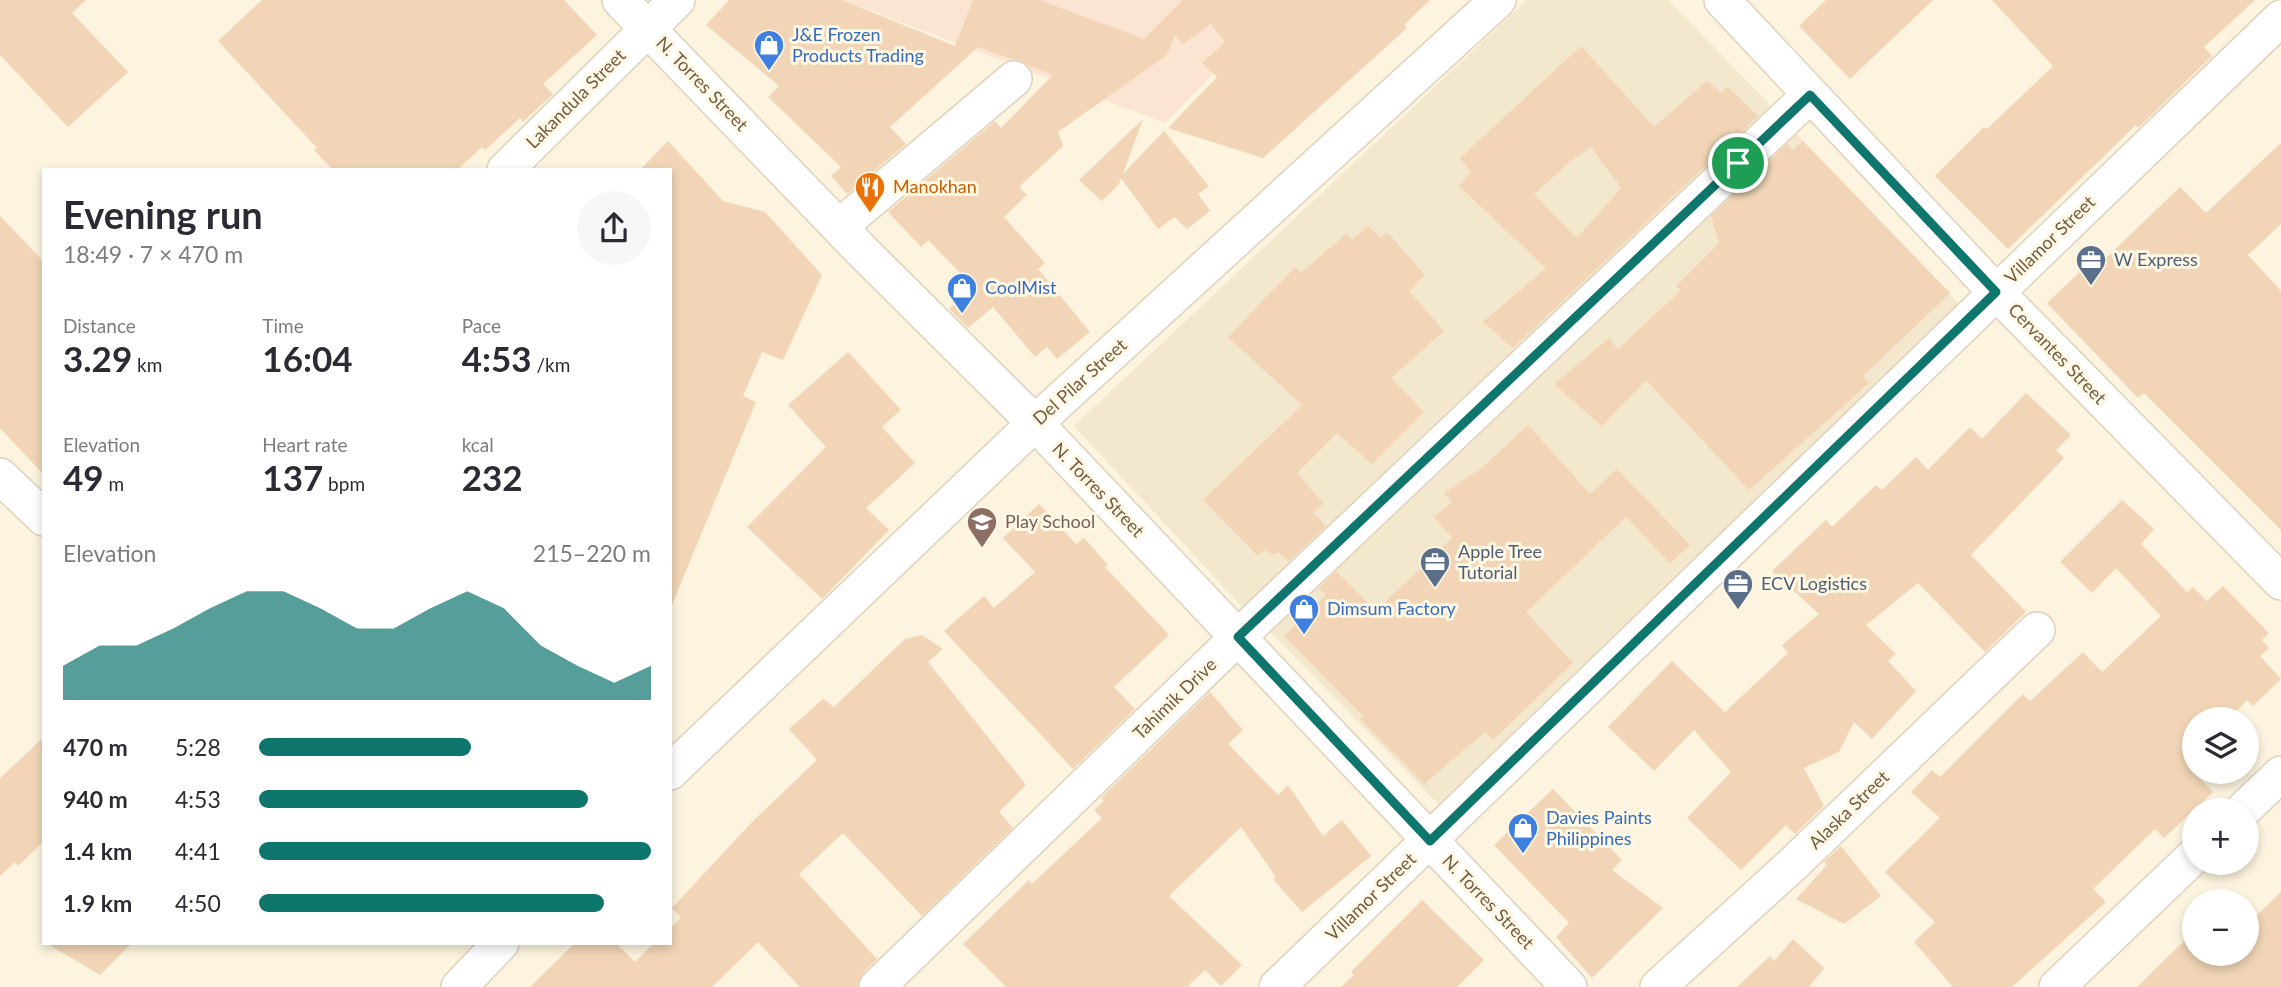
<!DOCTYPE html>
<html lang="en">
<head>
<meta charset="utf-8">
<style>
	:root { --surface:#fff; --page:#f7f7f7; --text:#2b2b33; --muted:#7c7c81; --accent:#0f766e }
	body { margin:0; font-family:Lato,sans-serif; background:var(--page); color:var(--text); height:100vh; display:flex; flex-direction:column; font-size:26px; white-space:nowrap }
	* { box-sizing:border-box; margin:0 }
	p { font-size:23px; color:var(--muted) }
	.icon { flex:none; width:38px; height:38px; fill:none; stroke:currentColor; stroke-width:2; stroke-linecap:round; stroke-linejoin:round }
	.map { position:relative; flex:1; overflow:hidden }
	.panel { position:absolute; left:42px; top:168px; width:630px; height:777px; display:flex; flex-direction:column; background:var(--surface); border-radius:0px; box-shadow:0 4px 10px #0003 }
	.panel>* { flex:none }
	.controls { position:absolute; left:2182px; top:707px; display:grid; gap:14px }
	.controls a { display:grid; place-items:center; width:77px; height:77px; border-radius:50%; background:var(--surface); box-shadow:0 4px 10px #0003; font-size:35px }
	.pin { position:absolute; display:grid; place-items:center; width:60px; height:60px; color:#fff; margin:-30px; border:4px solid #fff; border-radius:50%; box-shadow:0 2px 7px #0007 }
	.round { display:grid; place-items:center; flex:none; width:74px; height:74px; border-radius:37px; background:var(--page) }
	.summary { display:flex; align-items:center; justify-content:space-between; height:119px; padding:0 21px }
	h1 { font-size:38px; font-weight:700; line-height:52px }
	.metrics { display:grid; grid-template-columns:repeat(3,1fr); gap:10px; height:119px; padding:7px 21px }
	.metrics div { display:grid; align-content:center }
	.metrics b { font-size:35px; font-weight:700 }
	.metrics small { font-size:19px; font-weight:400 }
	.metrics p { font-size:19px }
	.chart { height:196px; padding:14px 21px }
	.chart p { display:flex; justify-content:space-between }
	.chart svg { width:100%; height:126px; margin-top:7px; fill:var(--accent); opacity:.7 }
	ul { padding:0 21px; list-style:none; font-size:23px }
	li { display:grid; grid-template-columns:112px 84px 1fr; align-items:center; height:52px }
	li i { height:18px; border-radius:9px; background:var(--accent) }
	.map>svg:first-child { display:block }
	.residential { fill:#f3e7cd }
	.commercial { fill:#fce4d2 }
	.building { fill:#f1d5b6; fill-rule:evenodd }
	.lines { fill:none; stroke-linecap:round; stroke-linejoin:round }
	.minor-casing { stroke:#dfd1bb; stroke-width:38 }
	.minor { stroke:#fff; stroke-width:35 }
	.route-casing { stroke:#fff; stroke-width:14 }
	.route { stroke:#0f766e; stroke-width:9 }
	.labels { text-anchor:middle; stroke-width:6; stroke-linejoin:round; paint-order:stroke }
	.shop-label { font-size:18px; fill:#366cbe; stroke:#fff8e4; text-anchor:start }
	.street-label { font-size:18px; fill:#715c47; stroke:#fff8e4 }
	.food-label { font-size:18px; fill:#c56008; stroke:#fff8e4; text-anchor:start }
	.service-label { font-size:18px; fill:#4e5e75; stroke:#fff8e4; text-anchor:start }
	.education-label { font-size:18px; fill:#785e54; stroke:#fff8e4; text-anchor:start }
</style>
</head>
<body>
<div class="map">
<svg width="2281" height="987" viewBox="0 0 2281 987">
	<rect width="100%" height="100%" fill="#fcf4de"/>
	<g class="residential">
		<path d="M1527,0H1668L1775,110L1248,613L1074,426Z"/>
		<path d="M1786,123L1963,308L1445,811L1265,626Z"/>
	</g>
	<path class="commercial" d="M843,0H1285L1165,123Z"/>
	<g class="building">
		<path d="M0,0H86L72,13L128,72L68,127L0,55Z"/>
		<path d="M262,0H564L597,35L543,84L553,94L523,122L520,118L485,150L482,147L457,170H333L314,150L317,148L218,41Z"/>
		<path d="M729,0H842L955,46L973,0H1039L1144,39L1183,0H1430L1404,25L1407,28L1263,158L1168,128L1217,77L1202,63L1225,42L1211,24L1183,44L1175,35L1167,55L1058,132L1063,146L1019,187L1027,195L1004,217L1045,263L1038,269L1090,332L1057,359L1047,347L1035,357L993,307L968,328L949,309L974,287L928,240L921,247L888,212L995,121L1001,128L1053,75L1029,66L1021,60L1011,59L978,47L890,127L906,144L847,194L831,176L841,167L768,97L779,86L706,25Z"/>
		<path d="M1826,0H1933L1850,79L1799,26Z"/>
		<path d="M1992,0H2255L2204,47L2212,56L2138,128L2136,125L2008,249L1935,176L1984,127L1987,129L2053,66Z"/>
		<path d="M1581,46L1654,127L1707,81L1721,93L1728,87L1758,116L1513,348L1483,322L1546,268L1459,186L1471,172L1460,158ZM1591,147L1621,188L1577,238L1534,194L1571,161Z"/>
		<path d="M1143,119L1123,174L1164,131L1209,186L1198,194L1210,211L1187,229L1175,217L1158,229L1121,178L1119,184L1102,201L1079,180Z"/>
		<path d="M668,141L723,201L765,212L822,275L783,360L762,352L743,396L756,402L671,607L670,170H640Z"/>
		<path d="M1803,141L1950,293L1863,376L1869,383L1749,490L1646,380L1602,426L1554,384L1609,338L1618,349L1681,290L1676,286L1719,243L1711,216L1787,144L1793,150Z"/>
		<path d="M2281,143V224L2248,255L2281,291V530L2144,393L2138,398L2047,303L2100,253L2105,259L2180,187L2206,213Z"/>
		<path d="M0,216L44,262V475L0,428Z"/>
		<path d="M1368,226L1381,238L1387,232L1425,275L1409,291L1444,331L1391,378L1424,412L1372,464L1337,433L1297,473L1324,504L1313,512L1326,526L1289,561L1278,552L1271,555L1265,549L1258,556L1203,500L1302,405L1228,337L1295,267L1301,273L1346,234L1352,240Z"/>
		<path d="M848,352L901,410L882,427L915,463L866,508L889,530L822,599L747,527L826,447L788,405Z"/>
		<path d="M2026,393L2071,435L2056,450L2064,458L1971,555L2026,612L1985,652L1918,583L1866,625L1896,654L1888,661L1916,691L1872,739L1854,722L1839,752L1804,768L1824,806L1795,834L1786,825L1741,870L1687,818L1731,772L1694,730L1654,771L1608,727L1672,661L1725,712L1788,653L1782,645L1819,614L1772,571L1826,520L1832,527L1876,485L1882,490L1916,457L1928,470L1970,427L1982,439Z"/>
		<path d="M1528,425L1590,494L1617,469L1690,545L1670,563L1626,517L1526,612L1573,663L1493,740L1485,732L1424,784L1360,719L1363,716L1284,636L1326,595L1319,588L1336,571L1376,611L1452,538L1434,517L1452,502L1444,493L1482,468Z"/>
		<path d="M2122,500L2154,529L2141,544L2187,592L2193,587L2207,601L2223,586L2269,633L2262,640L2269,648L2260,656L2281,679L2253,706L2247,700L2229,719H2194V772L2213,792L2164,838L2155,829L2093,889L2106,902L2012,987H1953L1914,942L1935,922L1885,872L1940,818L1911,792L1932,770L1940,777L2023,694L2030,701L2083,652L2102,672L2161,616L2116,568L2092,593L2060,562Z"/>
		<path d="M1039,504L1076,544L1084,538L1108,565L1105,567L1169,635L1114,687L1135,709L1073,769L944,631L984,596L994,608L1035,572L1003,538Z"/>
		<path d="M922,635L943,649L928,662L1026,785L999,812L1013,828L922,916L843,833L799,874L877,959L863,973L857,987H800L758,942L712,987H530L575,943H616L635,962L654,943H670V928L681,918L672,908L752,822L817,760L789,729L823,699L834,707L905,639Z"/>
		<path d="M1210,692L1243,730L1228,744L1278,795L1288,785L1323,836L1342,820L1371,856L1302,912L1273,879L1276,877L1241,827L1169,896L1242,965L1221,986L1205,970L1187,987H1006L963,944L1029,880L1032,884L1102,818L1094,810L1104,801L1101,798Z"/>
		<path d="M44,737V841L18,866L15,862L0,876V778Z"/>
		<path d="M1553,789L1622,860L1612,870L1663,908L1592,978L1556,937L1569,923L1494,845Z"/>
		<path d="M1841,846L1881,896L1844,924L1796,899L1827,865L1824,862Z"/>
		<path d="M2281,892V987H2137L2194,931V954H2247V925Z"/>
		<path d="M1422,900L1484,960L1457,987H1341L1354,975L1351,972Z"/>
		<path d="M1793,939L1824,968L1809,987H1737L1770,956L1774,961Z"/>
		<path d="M46,943H132L100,975Z"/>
	</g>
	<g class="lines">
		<g class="minor-casing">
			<g id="minor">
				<path d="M620,0L859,248L1035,423L1569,987"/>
				<path d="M1722,0L1996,292L2281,582"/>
				<path d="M505,170L677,0"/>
				<path d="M839,227L1014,79"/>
				<path d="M0,476L44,518"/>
				<path d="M670,772L1035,423L1498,0"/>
				<path d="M2243,810L2281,774"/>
				<path d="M459,987L501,943"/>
				<path d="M877,987L1238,637L1810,95"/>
				<path d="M1277,987L2281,18"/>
				<path d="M1658,987L1793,864L2037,630"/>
				<path d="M2057,987L2194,856"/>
			</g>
		</g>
		<use href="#minor" class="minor"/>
	</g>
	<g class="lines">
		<g class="route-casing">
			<path id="route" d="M1810,95L1996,292L1430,841L1238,637Z"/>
		</g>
		<use href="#route" class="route"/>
	</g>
	<defs>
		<g id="shop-pin" transform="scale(1.575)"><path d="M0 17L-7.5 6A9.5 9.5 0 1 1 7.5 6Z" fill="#3f7fe0" stroke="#fff8e4"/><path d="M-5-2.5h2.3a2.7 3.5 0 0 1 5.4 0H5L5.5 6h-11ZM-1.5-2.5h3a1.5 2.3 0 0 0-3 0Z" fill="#fff"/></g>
		<g id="restaurant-pin" transform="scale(1.575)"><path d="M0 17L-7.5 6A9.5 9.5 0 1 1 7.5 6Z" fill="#e8710a" stroke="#fff8e4"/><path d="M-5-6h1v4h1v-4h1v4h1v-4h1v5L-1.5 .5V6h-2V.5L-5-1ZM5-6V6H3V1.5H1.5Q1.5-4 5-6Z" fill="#fff"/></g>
		<g id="office-pin" transform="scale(1.575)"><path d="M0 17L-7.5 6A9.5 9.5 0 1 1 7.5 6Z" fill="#5c6f8a" stroke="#fff8e4"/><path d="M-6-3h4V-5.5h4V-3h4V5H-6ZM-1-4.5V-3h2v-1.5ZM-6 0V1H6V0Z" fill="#fff"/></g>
		<g id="school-pin" transform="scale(1.575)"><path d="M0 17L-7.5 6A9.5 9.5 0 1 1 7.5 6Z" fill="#8d6e63" stroke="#fff8e4"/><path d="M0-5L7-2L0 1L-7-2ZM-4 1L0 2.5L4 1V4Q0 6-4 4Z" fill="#fff"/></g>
	</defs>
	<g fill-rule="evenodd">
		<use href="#shop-pin" x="769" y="45"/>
		<use href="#restaurant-pin" x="870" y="187"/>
		<use href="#office-pin" x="2091" y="260"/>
		<use href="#shop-pin" x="962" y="288"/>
		<use href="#school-pin" x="982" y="522"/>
		<use href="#office-pin" x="1435" y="562"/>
		<use href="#office-pin" x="1738" y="584"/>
		<use href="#shop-pin" x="1304" y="609"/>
		<use href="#shop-pin" x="1523" y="828"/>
	</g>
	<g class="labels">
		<g class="shop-label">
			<text x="792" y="41">J&amp;E Frozen<tspan x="792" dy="21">Products Trading</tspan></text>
			<text x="985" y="294">CoolMist</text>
			<text x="1327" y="615">Dimsum Factory</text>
			<text x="1546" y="824">Davies Paints<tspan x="1546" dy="21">Philippines</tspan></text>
		</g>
		<g class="street-label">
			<text transform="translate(702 84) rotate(46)" y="6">N. Torres Street</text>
			<text transform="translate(576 99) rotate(-45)" y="6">Lakandula Street</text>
			<text transform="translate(2050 240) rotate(-44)" y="6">Villamor Street</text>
			<text transform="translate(2057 354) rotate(46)" y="6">Cervantes Street</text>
			<text transform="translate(1080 382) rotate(-42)" y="6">Del Pilar Street</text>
			<text transform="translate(1098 490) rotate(46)" y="6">N. Torres Street</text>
			<text transform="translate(1175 699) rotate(-44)" y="6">Tahimik Drive</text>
			<text transform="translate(1849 810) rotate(-44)" y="6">Alaska Street</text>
			<text transform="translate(1371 897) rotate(-44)" y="6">Villamor Street</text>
			<text transform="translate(1488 902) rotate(46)" y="6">N. Torres Street</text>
		</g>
		<g class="food-label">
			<text x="893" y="193">Manokhan</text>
		</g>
		<g class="service-label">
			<text x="2114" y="266">W Express</text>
			<text x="1458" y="558">Apple Tree<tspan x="1458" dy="21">Tutorial</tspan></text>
			<text x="1761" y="590">ECV Logistics</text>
		</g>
		<g class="education-label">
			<text x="1005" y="528">Play School</text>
		</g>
	</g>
</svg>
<div class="controls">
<a><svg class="icon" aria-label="layers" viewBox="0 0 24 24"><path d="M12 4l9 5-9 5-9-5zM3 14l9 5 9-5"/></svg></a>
<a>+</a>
<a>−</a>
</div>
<div class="pin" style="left:1738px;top:163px;background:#1e9e55"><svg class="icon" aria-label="arrive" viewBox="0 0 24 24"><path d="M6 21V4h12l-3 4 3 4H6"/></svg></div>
<section class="panel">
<div class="summary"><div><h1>Evening run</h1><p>18:49 · 7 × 470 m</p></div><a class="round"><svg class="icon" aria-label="share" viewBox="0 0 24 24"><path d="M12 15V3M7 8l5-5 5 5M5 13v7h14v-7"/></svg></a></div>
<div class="metrics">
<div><p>Distance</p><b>3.29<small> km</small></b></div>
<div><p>Time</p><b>16:04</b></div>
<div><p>Pace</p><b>4:53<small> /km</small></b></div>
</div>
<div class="metrics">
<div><p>Elevation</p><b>49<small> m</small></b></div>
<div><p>Heart rate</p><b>137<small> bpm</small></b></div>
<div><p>kcal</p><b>232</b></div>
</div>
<div class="chart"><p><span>Elevation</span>215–220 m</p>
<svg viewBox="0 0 160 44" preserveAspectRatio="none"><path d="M0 44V32L10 25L20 25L30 19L40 12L50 6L60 6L70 12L80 19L90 19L100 12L110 6L120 12L130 25L140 32L150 38L160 32V44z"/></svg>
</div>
<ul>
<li><b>470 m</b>5:28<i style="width:54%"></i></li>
<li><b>940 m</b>4:53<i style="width:84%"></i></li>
<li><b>1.4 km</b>4:41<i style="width:100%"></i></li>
<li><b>1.9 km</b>4:50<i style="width:88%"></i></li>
</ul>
</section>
</div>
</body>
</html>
